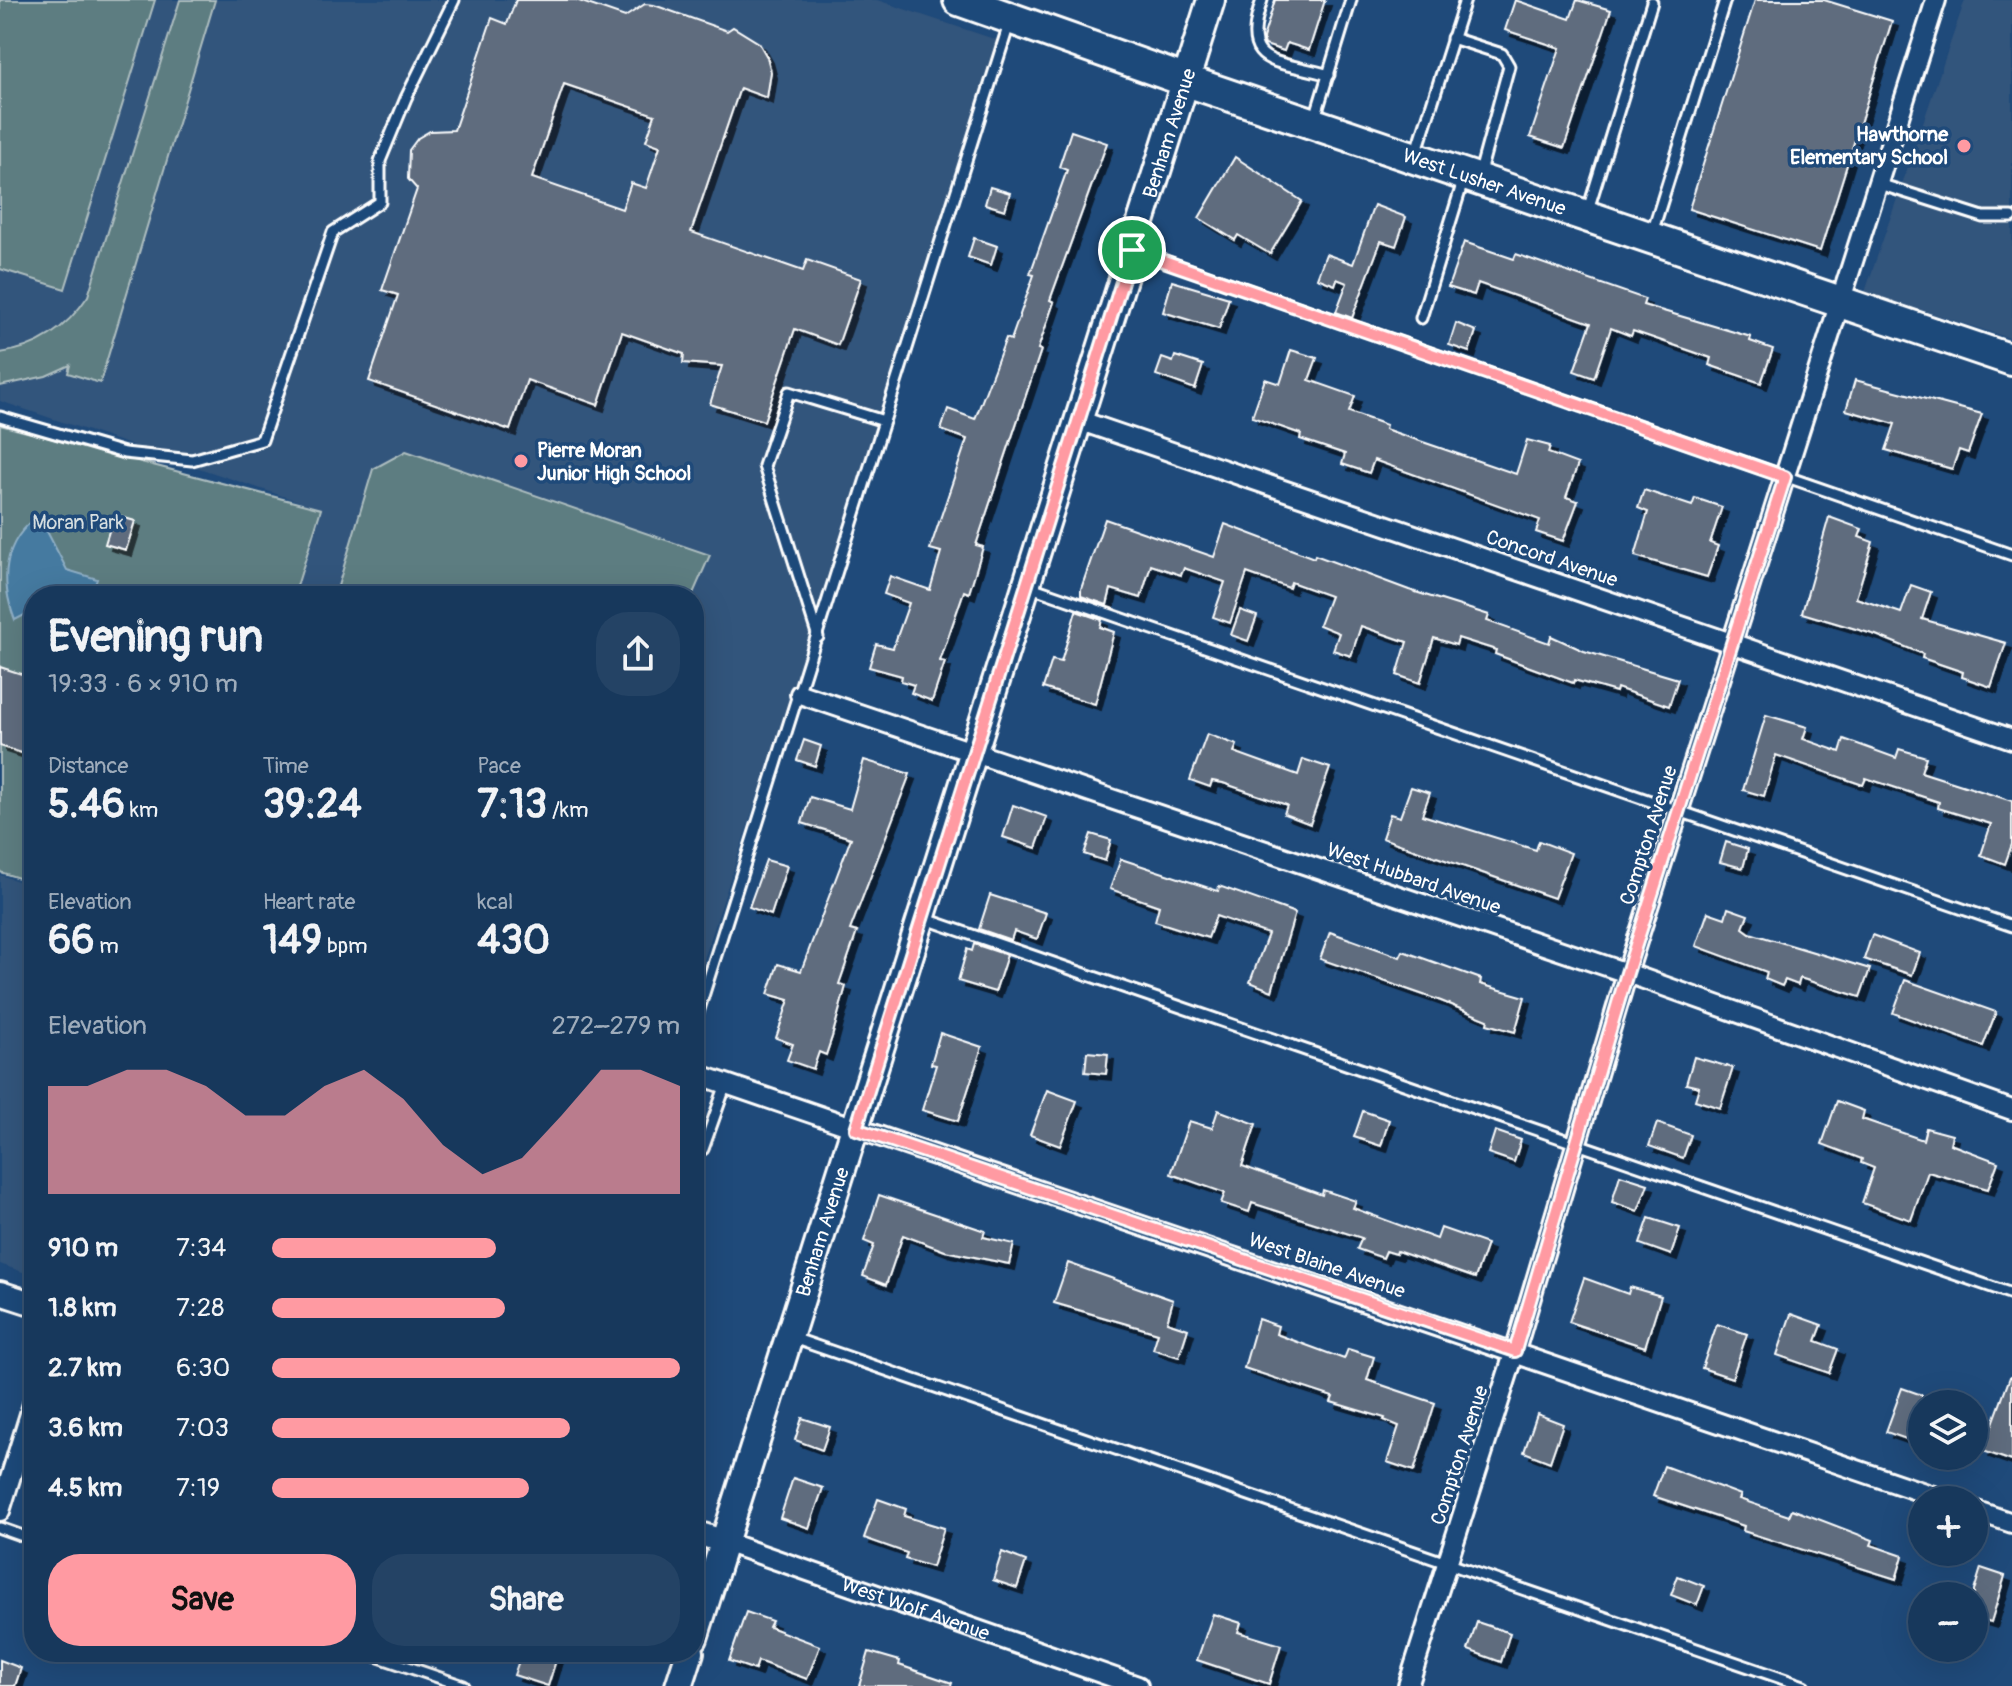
<!DOCTYPE html>
<html lang="en">
<head>
<meta charset="utf-8">
<style>
	:root { --surface:#17385c; --page:#244365; --text:#f1f3f6; --muted:#9eacbb; --line:#365272; --accent:#ff9aa2 }
	body { margin:0; font-family:Pangolin,sans-serif; background:var(--page); color:var(--text); height:100vh; display:flex; flex-direction:column; font-size:30px; white-space:nowrap }
	* { box-sizing:border-box; margin:0 }
	p { font-size:26px; color:var(--muted) }
	.icon { flex:none; width:44px; height:44px; fill:none; stroke:currentColor; stroke-width:2; stroke-linecap:round; stroke-linejoin:round }
	.map { position:relative; flex:1; overflow:hidden }
	.drawer { position:absolute; left:24px; top:586px; width:680px; height:1076px; display:flex; flex-direction:column; background:var(--surface); border-radius:32px; box-shadow:0 8px 32px #0002,0 0 0 2px var(--line) }
	.drawer>* { flex:none }
	.tools { position:absolute; left:1908px; top:1390px; display:grid; gap:16px }
	.tools a { display:grid; place-items:center; width:80px; height:80px; border-radius:50%; background:var(--surface); box-shadow:0 8px 32px #0002,0 0 0 2px var(--line); font-size:40px }
	.pin { position:absolute; display:grid; place-items:center; width:68px; height:68px; color:#fff; margin:-34px; border:4px solid #fff; border-radius:50%; box-shadow:0 2px 8px #0007 }
	.round { display:grid; place-items:center; flex:none; width:84px; height:84px; border-radius:32px; background:var(--page) }
	.overview { display:flex; align-items:center; justify-content:space-between; height:136px; padding:0 24px }
	h1 { font-size:44px; font-weight:800; line-height:60px }
	.stats { display:grid; grid-template-columns:repeat(3,1fr); gap:12px; height:136px; padding:8px 24px }
	.stats div { display:grid; align-content:center }
	.stats b { font-size:40px; font-weight:800 }
	.stats small { font-size:22px; font-weight:400 }
	.stats p { font-size:22px }
	.chart { height:224px; padding:16px 24px }
	.chart p { display:flex; justify-content:space-between }
	.chart svg { width:100%; height:144px; margin-top:8px; fill:var(--accent); opacity:.7 }
	.action { display:flex; gap:16px; margin-top:auto; padding:16px 24px }
	.action a { flex:1; height:92px; border-radius:32px; background:var(--accent); color:#111; font-size:32px; font-weight:800; line-height:92px; text-align:center }
	.action a+a { background:var(--page); color:var(--text) }
	ul { padding:0 24px; list-style:none; font-size:26px }
	li { display:grid; grid-template-columns:128px 96px 1fr; align-items:center; height:60px }
	li i { height:20px; border-radius:10px; background:var(--accent) }
	.map>svg:first-child { display:block }
	.built { fill:#32547b }
	.green { fill:#5d7d81; stroke:#aebec0; stroke-width:2 }
	.water { fill:#447aa0; stroke:#8fafc6; stroke-width:2 }
	.building { fill:#5e6c7e; stroke:#fff; stroke-width:2; fill-rule:evenodd; filter:url(#shadow) }
	.lines { fill:none; stroke-linecap:round; stroke-linejoin:round }
	.service-casing { stroke:#fff; stroke-width:15 }
	.minor-casing { stroke:#fff; stroke-width:24 }
	.tertiary-casing { stroke:#fff; stroke-width:28 }
	.secondary-casing { stroke:#fff; stroke-width:32 }
	.primary-casing { stroke:#fff; stroke-width:36 }
	.service { stroke:#1f4a7a; stroke-width:9 }
	.minor { stroke:#1f4a7a; stroke-width:18 }
	.tertiary { stroke:#1f4a7a; stroke-width:22 }
	.secondary { stroke:#1f4a7a; stroke-width:26 }
	.primary { stroke:#1f4a7a; stroke-width:30 }
	.route-casing { stroke:#fff; stroke-width:16 }
	.route { stroke:#ff9aa2; stroke-width:10 }
	.poi-dot { fill:#ff9aa2; stroke:#1f4a7a; stroke-width:3 }
	.labels { text-anchor:middle; stroke-width:7; stroke-linejoin:round; paint-order:stroke }
	.street-label { font-size:20px; fill:#fff; stroke:#1f4a7a }
	.poi-label { font-size:20px; font-weight:bold; fill:#fff; stroke:#1f4a7a; text-anchor:end }
	.park-label { font-size:20px; fill:#d6dee0; stroke:#1f4a7a }
</style>
</head>
<body>
<div class="map">
<svg width="2012" height="1686" viewBox="0 0 2012 1686">
	<defs>
		<filter id="shadow"><feDropShadow dx="6" dy="6" stdDeviation="0" flood-color="#0009"/></filter>
	</defs>
	<rect width="100%" height="100%" fill="#1f4a7a"/>
	<filter id="ink" filterUnits="userSpaceOnUse"><feTurbulence type="fractalNoise" baseFrequency=".0125" numOctaves="2"/><feDisplacementMap in="SourceGraphic" scale="16" xChannelSelector="R" yChannelSelector="G"/><feConvolveMatrix kernelMatrix="1 2 1 2 8 2 1 2 1" color-interpolation-filters="sRGB"/></filter>
	<g filter="url(#ink)">
		<g class="built">
			<path d="M0,0H877L997,40L803,657L694,990V596H294L321,509L0,401Z"/>
			<path d="M1965,0H2012V339L1865,292Z"/>
			<path d="M0,875L34,886V1276L0,1264Z"/>
		</g>
		<g class="green">
			<path d="M0,0H155L65,289L0,269Z"/>
			<path d="M180,0H215L100,383L68,373L70,365L46,376L0,386V353C39,348 67,328 88,296Z"/>
			<path d="M0,425L321,509L294,596H34V883L0,872Z"/>
			<path d="M406,451L710,555L692,596H335L373,469Z"/>
		</g>
		<path class="water" d="M39,516L67,570L97,579L91,596H34V610L15,620C0,582 2,541 39,516Z"/>
		<g class="building">
			<path d="M516,0H576L625,17L645,4L654,5L727,31L733,27L759,43L767,57L771,72L767,98L740,88L691,232L803,271L807,260L861,279L838,345L795,329L764,421L710,404L722,366L683,363L684,354L622,332L598,405L527,380L510,430L369,381L398,295L382,290L417,189L408,179L409,150L418,138L430,131L454,130L492,18L507,24ZM564,84L655,115L646,141L660,146L646,188L631,183L622,209L532,178Z"/>
			<path d="M1275,0H1325L1309,50L1287,43L1284,51L1265,45L1263,38Z"/>
			<path d="M1515,0L1570,19L1577,0L1611,10L1564,148L1530,137L1560,48L1505,30Z"/>
			<path d="M1755,0H1824L1892,21L1820,251L1689,209Z"/>
			<path d="M1071,131L1107,143L1050,300L1054,302L1038,349L1041,350L976,545L983,547L969,593L964,591L940,661L945,662L932,701L911,693L914,685L901,681L902,676L869,667L876,644L893,648L909,603L884,594L890,576L930,590L941,552L930,549L967,439L941,430L948,409L975,419L1006,338L1011,340L1034,275L1030,274L1067,170L1059,167Z"/>
			<path d="M1235,157L1302,201L1270,254L1238,235L1235,240L1199,218Z"/>
			<path d="M990,187L1010,193L1005,210L985,204Z"/>
			<path d="M1374,205L1406,217L1396,246L1381,241L1352,318L1336,312L1347,283L1337,279L1335,285L1317,278L1326,254L1353,264Z"/>
			<path d="M974,238L997,246L991,265L968,257Z"/>
			<path d="M1464,242L1514,259L1516,254L1645,299L1643,305L1751,337L1750,341L1773,349L1761,383L1709,365L1711,358L1633,331L1631,336L1611,328L1594,378L1574,371L1591,323L1478,283L1474,295L1448,287Z"/>
			<path d="M1172,281L1229,298L1219,329L1163,312Z"/>
			<path d="M1456,323L1476,331L1469,352L1449,345Z"/>
			<path d="M1291,350L1317,358L1309,380L1355,396L1349,412L1386,425L1385,429L1516,474L1527,440L1550,446L1548,453L1578,464L1566,497L1578,501L1563,541L1536,532L1540,520L1374,460L1369,473L1342,464L1345,454L1300,439L1301,434L1252,417L1265,379L1280,384Z"/>
			<path d="M1175,356L1203,365L1195,389L1156,375L1162,358L1173,362Z"/>
			<path d="M1855,380L1982,414L1968,453L1959,450L1952,469L1886,450L1895,424L1846,410Z"/>
			<path d="M1644,490L1692,506L1695,498L1722,507L1710,543L1718,546L1707,577L1635,556L1648,512L1638,508Z"/>
			<path d="M114,515L135,521L126,550L105,544Z"/>
			<path d="M1829,517L1862,529L1859,537L1873,542L1856,598L1901,613L1911,585L1931,592L1922,619L2006,643L1991,687L1962,677L1963,672L1922,658L1923,654L1876,635L1802,613Z"/>
			<path d="M1105,519L1214,557L1225,524L1314,558L1315,555L1409,590L1489,615L1487,621L1549,643L1551,636L1584,651L1678,679L1669,706L1617,688L1616,692L1574,680L1573,683L1495,654L1496,650L1458,638L1456,645L1434,638L1420,683L1397,675L1407,642L1361,626L1351,656L1333,650L1339,633L1319,625L1330,596L1291,582L1289,588L1247,573L1230,623L1213,617L1225,582L1184,568L1181,575L1151,565L1141,598L1111,589L1107,605L1081,596V589Z"/>
			<path d="M1240,610L1257,616L1248,641L1231,635Z"/>
			<path d="M1076,611L1102,620L1100,627L1114,632L1095,704L1043,688L1052,660L1061,662Z"/>
			<path d="M0,667L34,678V757L0,746Z"/>
			<path d="M1766,715L1807,727L1803,739L1840,752L1844,739L1896,758L1899,749L1926,757L1921,772L2012,801V844L2005,864L1981,855L1991,824L1938,808L1939,802L1866,778L1863,785L1776,755L1764,796L1743,790Z"/>
			<path d="M1207,734L1237,745L1234,752L1298,775L1303,759L1330,768L1310,824L1284,814L1287,805L1223,783L1212,781L1210,787L1190,780Z"/>
			<path d="M804,740L821,746L815,766L797,760Z"/>
			<path d="M864,760L910,774L850,930L857,932L839,984L846,986L832,1037L826,1055L819,1052L813,1069L787,1060L793,1044L776,1038L789,1000L768,994L778,964L801,971L851,838L802,823L810,797L850,809Z"/>
			<path d="M1411,787L1430,793L1422,815L1536,850L1539,841L1571,853L1554,898L1382,838L1390,814L1400,817Z"/>
			<path d="M1013,805L1047,817L1036,848L1003,837Z"/>
			<path d="M1091,834L1111,840L1105,861L1084,854Z"/>
			<path d="M1726,842L1748,849L1743,868L1720,862Z"/>
			<path d="M1121,859L1218,891L1219,886L1295,913L1272,991L1250,982L1268,934L1216,916L1208,938L1155,921L1159,906L1110,889Z"/>
			<path d="M766,860L787,866L771,915L749,907Z"/>
			<path d="M990,895L1046,913L1037,939L1014,931L1011,940L979,929Z"/>
			<path d="M1728,908L1748,915L1743,928L1750,933L1870,969L1860,997L1800,978L1798,985L1785,980L1782,986L1765,979L1767,972L1696,946L1708,912L1725,918Z"/>
			<path d="M1330,932L1400,957L1403,951L1481,979L1480,984L1525,997L1515,1032L1487,1024L1488,1020L1441,1001L1320,959Z"/>
			<path d="M1872,935L1920,953L1912,975L1864,959Z"/>
			<path d="M974,944L1007,955L995,992L958,981L967,949L972,951Z"/>
			<path d="M1905,980L1996,1012L1983,1046L1893,1013Z"/>
			<path d="M940,1033L982,1047L958,1121L922,1110L936,1065L931,1064Z"/>
			<path d="M1087,1052L1108,1054L1106,1074L1085,1072Z"/>
			<path d="M1694,1057L1733,1068L1720,1108L1695,1100L1699,1087L1686,1084Z"/>
			<path d="M1047,1090L1077,1101L1060,1146L1030,1135Z"/>
			<path d="M1837,1101L1864,1111L1862,1119L1923,1140L1926,1128L1952,1135L1950,1144L1998,1162L1988,1189L1928,1172L1911,1220L1862,1203L1874,1168L1861,1163L1862,1159L1822,1144Z"/>
			<path d="M1218,1110L1256,1124L1242,1166L1322,1195L1323,1190L1356,1201L1353,1208L1437,1239L1441,1228L1487,1244L1475,1278L1397,1251L1396,1254L1386,1251L1383,1258L1357,1249L1362,1238L1252,1203L1249,1212L1221,1203L1225,1193L1171,1174L1189,1121L1212,1128Z"/>
			<path d="M1363,1111L1389,1120L1381,1146L1354,1137Z"/>
			<path d="M1657,1123L1691,1135L1683,1158L1649,1146Z"/>
			<path d="M1495,1131L1521,1140L1514,1162L1488,1153Z"/>
			<path d="M1620,1175L1648,1184L1638,1211L1612,1202Z"/>
			<path d="M879,1195L985,1231L983,1237L1014,1244L1009,1264L945,1251L903,1235L886,1285L863,1276L874,1245L864,1241Z"/>
			<path d="M1649,1218L1680,1228L1671,1255L1640,1244Z"/>
			<path d="M1068,1263L1173,1300L1167,1322L1188,1329L1179,1357L1153,1349L1158,1333L1054,1303Z"/>
			<path d="M1584,1278L1628,1294L1630,1287L1661,1296L1645,1347L1569,1322Z"/>
			<path d="M1791,1314L1822,1325L1816,1341L1838,1349L1829,1373L1777,1355Z"/>
			<path d="M1258,1319L1278,1326L1276,1334L1344,1359L1348,1349L1374,1357L1367,1380L1435,1403L1414,1471L1387,1462L1399,1426L1384,1420L1385,1418L1331,1402L1333,1397L1244,1368Z"/>
			<path d="M1717,1324L1747,1334L1732,1378L1702,1368Z"/>
			<path d="M2010,1377H2012V1461L1983,1451Z"/>
			<path d="M1902,1388L1922,1395V1421L1915,1442L1886,1432Z"/>
			<path d="M1537,1414L1563,1424L1550,1462L1524,1452Z"/>
			<path d="M802,1418L830,1427L822,1450L795,1440Z"/>
			<path d="M1664,1466L1741,1495L1739,1499L1789,1516L1792,1509L1873,1540L1871,1545L1903,1556L1896,1579L1743,1531L1744,1526L1653,1496Z"/>
			<path d="M793,1478L823,1488L809,1528L780,1518Z"/>
			<path d="M878,1499L906,1509L904,1516L944,1528L932,1567L905,1559L907,1553L864,1538Z"/>
			<path d="M1002,1552L1026,1561L1017,1588L993,1580Z"/>
			<path d="M1981,1568L2005,1576L1991,1622L1974,1617V1591Z"/>
			<path d="M1678,1576L1704,1586L1697,1605L1671,1595Z"/>
			<path d="M746,1612L772,1621L769,1627L820,1646L807,1679L758,1661L755,1670L729,1661Z"/>
			<path d="M1213,1614L1241,1623L1238,1632L1281,1645L1269,1684L1197,1660Z"/>
			<path d="M1477,1622L1510,1633L1501,1662L1468,1650Z"/>
			<path d="M522,1652H542L557,1657L548,1686L514,1675Z"/>
			<path d="M869,1652L900,1661L899,1665L952,1683L951,1686H859Z"/>
			<path d="M0,1660L21,1668L15,1686H0Z"/>
		</g>
		<g class="lines">
			<g class="service-casing">
				<g id="service">
					<path d="M1262,0C1239,68 1274,59 1329,75"/>
					<path d="M1452,38L1502,54L1509,66L1479,176"/>
					<path d="M1314,121L1351,0"/>
					<path d="M1416,154L1465,0"/>
					<path d="M1879,184L1983,217H2012"/>
					<path d="M1587,213L1652,2"/>
					<path d="M1652,233L1725,0"/>
					<path d="M1136,251L2012,555"/>
					<path d="M1421,318L1464,178"/>
					<path d="M0,417L124,453L192,460L262,440L333,232L380,202V161L406,98L454,0"/>
					<path d="M1028,586L2012,926"/>
					<path d="M818,637L764,466L789,392L884,421"/>
					<path d="M923,918L2012,1294"/>
					<path d="M694,1025L1010,21"/>
					<path d="M703,1149L726,1084"/>
					<path d="M790,1337L1804,1686"/>
					<path d="M0,1528L34,1540"/>
					<path d="M364,1652L464,1686"/>
				</g>
			</g>
			<g class="minor-casing">
				<g id="minor">
					<path d="M1078,420L2012,739"/>
					<path d="M800,694L1627,973L2012,1110"/>
					<path d="M694,1073L1945,1500"/>
					<path d="M1974,1510L2012,1523"/>
					<path d="M0,1511L34,1401"/>
					<path id="s1" d="M725,1542L1138,1686"/>
					<path d="M1408,1686L1515,1351L1627,973L1936,0"/>
				</g>
			</g>
			<g class="tertiary-casing">
				<g id="tertiary">
					<path d="M0,1293L34,1304"/>
					<path d="M694,1532L725,1542"/>
				</g>
			</g>
			<g class="secondary-casing">
				<g id="secondary">
					<path id="s2" d="M694,1638L1211,0"/>
					<path d="M679,1686L690,1652"/>
				</g>
			</g>
			<g class="primary-casing">
				<g id="primary">
					<path id="s3" d="M959,0L1187,81L2012,360"/>
				</g>
			</g>
			<use href="#service" class="service"/>
			<use href="#minor" class="minor"/>
			<use href="#tertiary" class="tertiary"/>
			<use href="#secondary" class="secondary"/>
			<use href="#primary" class="primary"/>
		</g>
	</g>
	<g class="lines" filter="url(#ink)">
		<g class="route-casing">
			<path id="route" d="M1132,250L1785,477L1627,973L1515,1351L856,1129Z"/>
		</g>
		<use href="#route" class="route"/>
	</g>
	<g class="poi-dot">
		<circle cx="1964" cy="146" r="8"/>
		<circle cx="521" cy="461" r="8"/>
	</g>
	<g class="labels">
		<g class="street-label">
			<text dy="7" stroke="none"><textPath href="#s2" startOffset="1578">Benham Avenue</textPath></text>
			<text dy="7" stroke="none"><textPath href="#s3" startOffset="556">West Lusher Avenue</textPath></text>
			<text transform="translate(1552 558) rotate(19)" y="7">Concord Avenue</text>
			<text transform="translate(1648 835) rotate(-72)" y="7">Compton Avenue</text>
			<text transform="translate(1414 878) rotate(19)" y="7">West Hubbard Avenue</text>
			<text dy="7" stroke="none"><textPath href="#s2" startOffset="426">Benham Avenue</textPath></text>
			<text transform="translate(1327 1265) rotate(19)" y="7">West Blaine Avenue</text>
			<text transform="translate(1459 1455) rotate(-72)" y="7">Compton Avenue</text>
			<text dy="7" stroke="none"><textPath href="#s1" startOffset="202">West Wolf Avenue</textPath></text>
		</g>
		<g class="poi-label">
			<text x="1948" y="141">Hawthorne<tspan x="1948" dy="23">Elementary School</tspan></text>
			<text x="537" y="457" text-anchor="start">Pierre Moran<tspan x="537" dy="23">Junior High School</tspan></text>
		</g>
		<g class="park-label">
			<text x="78" y="529">Moran Park</text>
		</g>
	</g>
</svg>
<div class="tools">
<a><svg class="icon" aria-label="layers" viewBox="0 0 24 24"><path d="M12 4l9 5-9 5-9-5zM3 14l9 5 9-5"/></svg></a>
<a>+</a>
<a>−</a>
</div>
<div class="pin" style="left:1132px;top:250px;background:#1e9e55"><svg class="icon" aria-label="arrive" viewBox="0 0 24 24"><path d="M6 21V4h12l-3 4 3 4H6"/></svg></div>
<section class="drawer">
<div class="overview"><div><h1>Evening run</h1><p>19:33 · 6 × 910 m</p></div><a class="round"><svg class="icon" aria-label="share" viewBox="0 0 24 24"><path d="M12 15V3M7 8l5-5 5 5M5 13v7h14v-7"/></svg></a></div>
<div class="stats">
<div><p>Distance</p><b>5.46<small> km</small></b></div>
<div><p>Time</p><b>39:24</b></div>
<div><p>Pace</p><b>7:13<small> /km</small></b></div>
</div>
<div class="stats">
<div><p>Elevation</p><b>66<small> m</small></b></div>
<div><p>Heart rate</p><b>149<small> bpm</small></b></div>
<div><p>kcal</p><b>430</b></div>
</div>
<div class="chart"><p><span>Elevation</span>272–279 m</p>
<svg viewBox="0 0 160 44" preserveAspectRatio="none"><path d="M0 44V11L10 11L20 6L30 6L40 11L50 20L60 20L70 11L80 6L90 15L100 29L110 38L120 33L130 20L140 6L150 6L160 11V44z"/></svg>
</div>
<ul>
<li><b>910 m</b>7:34<i style="width:55%"></i></li>
<li><b>1.8 km</b>7:28<i style="width:57%"></i></li>
<li><b>2.7 km</b>6:30<i style="width:100%"></i></li>
<li><b>3.6 km</b>7:03<i style="width:73%"></i></li>
<li><b>4.5 km</b>7:19<i style="width:63%"></i></li>
</ul>
<div class="action"><a>Save</a><a>Share</a></div>
</section>
</div>
</body>
</html>
